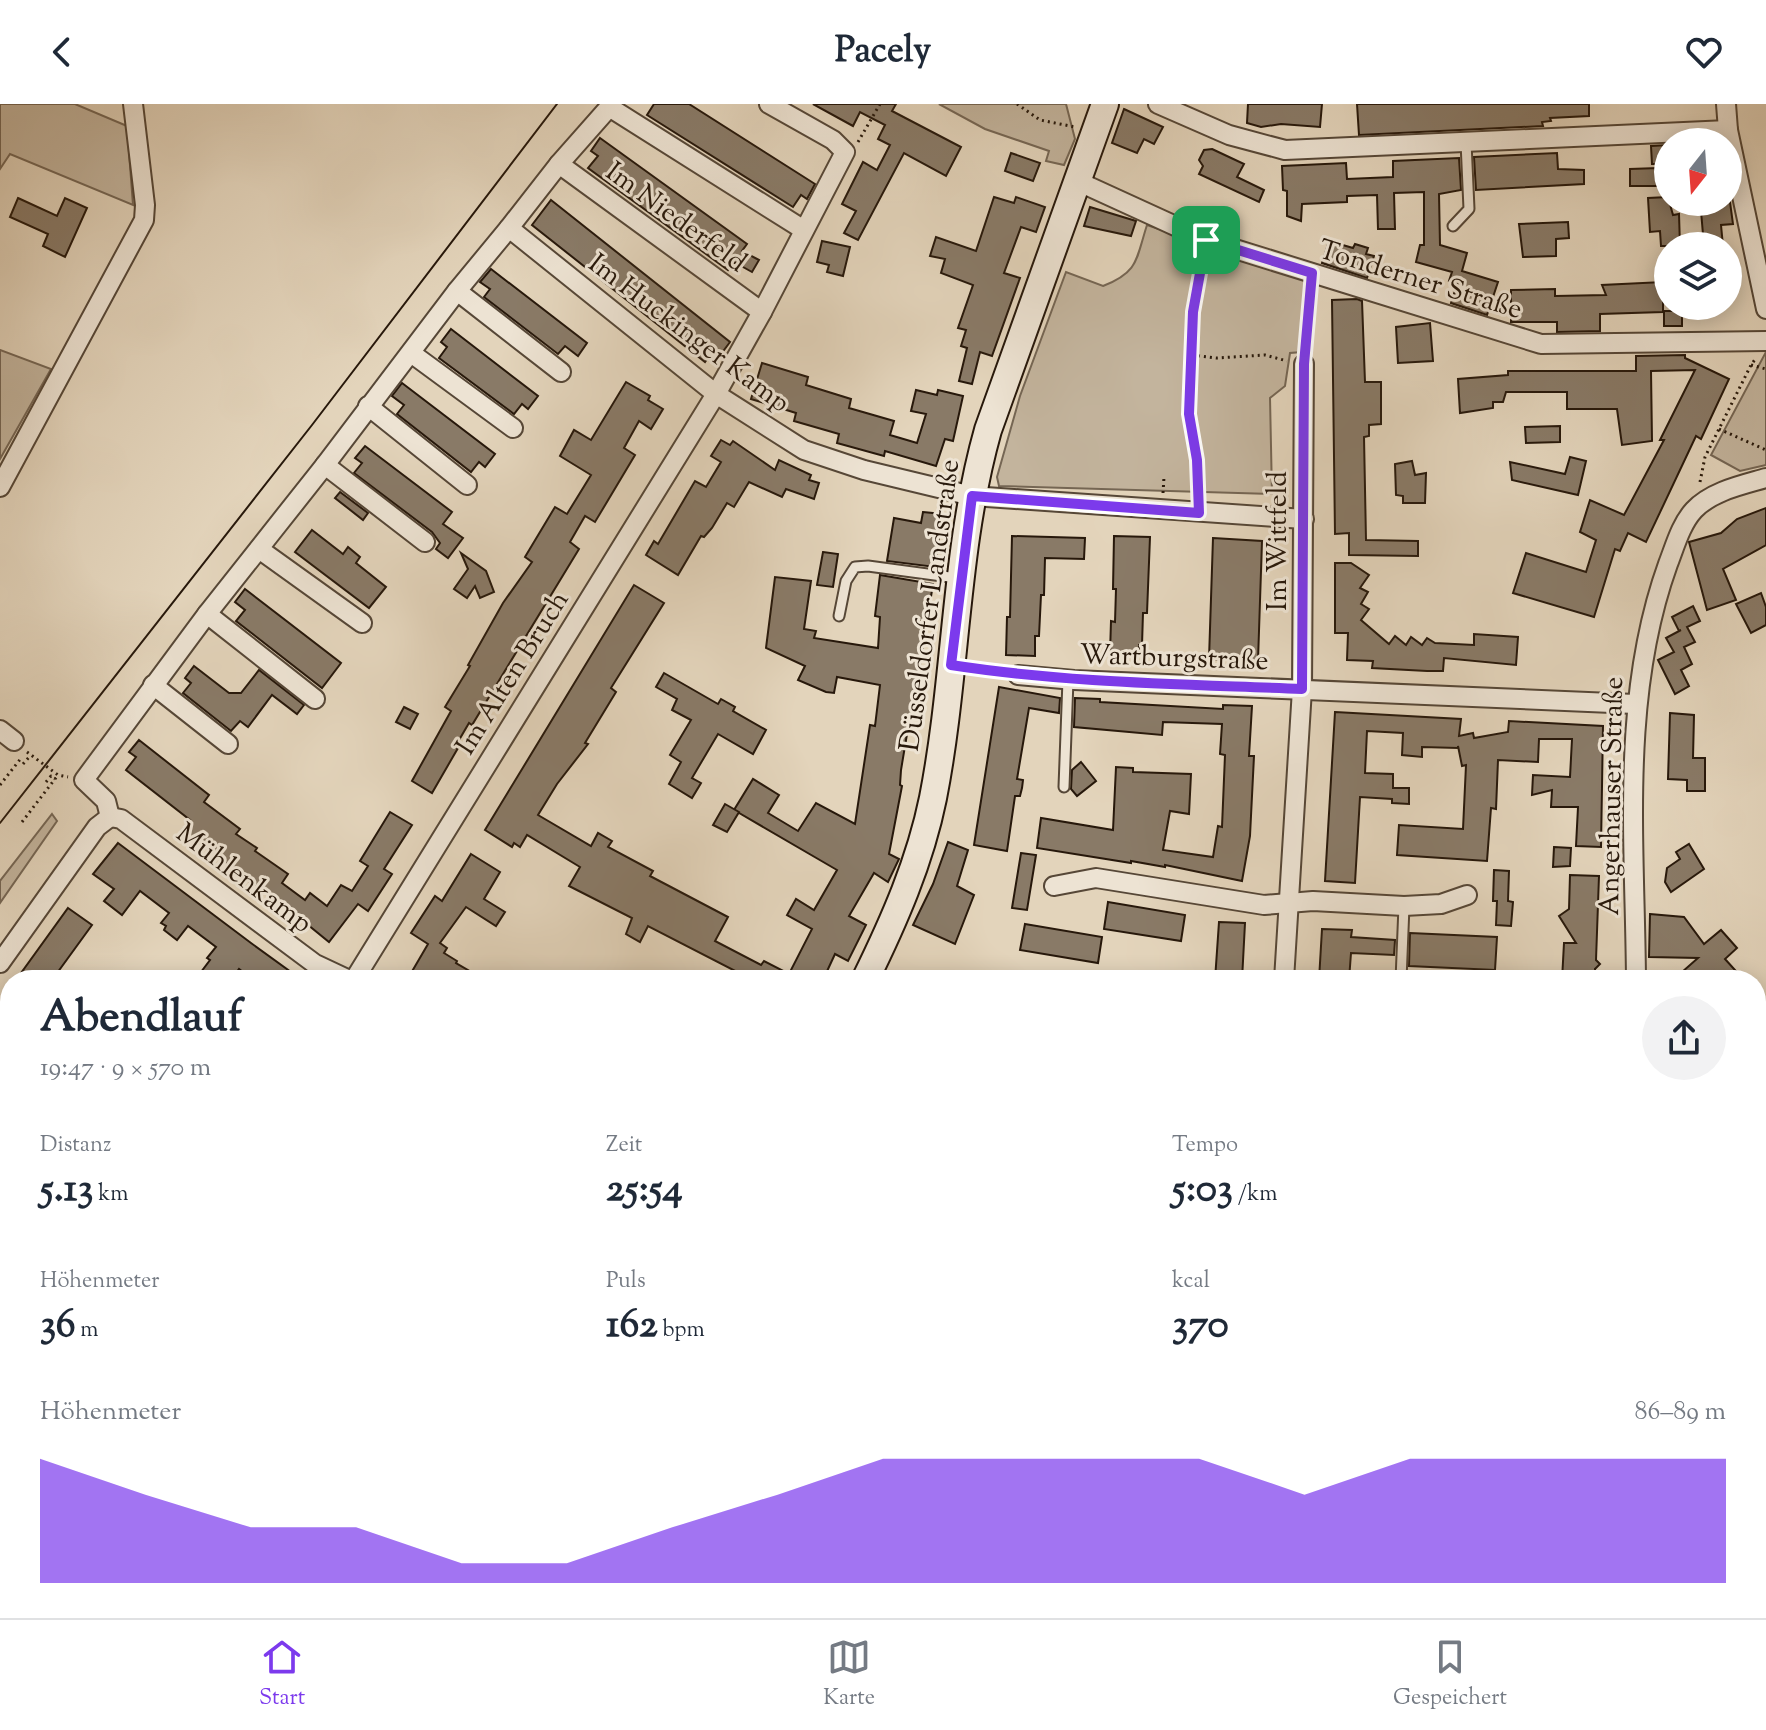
<!DOCTYPE html>
<html lang="de">
<head>
<meta charset="utf-8">
<style>
	:root { --surface:#fff; --page:#f2f2f3; --text:#1f2937; --muted:#747a83; --line:#e0e1e3; --accent:#7c3aed }
	body { margin:0; font-family:"Sorts Mill Goudy",serif; background:var(--page); color:var(--text); height:100vh; display:flex; flex-direction:column; font-size:30px; white-space:nowrap }
	* { box-sizing:border-box; margin:0 }
	p { font-size:26px; color:var(--muted) }
	.icon { flex:none; width:44px; height:44px; fill:none; stroke:currentColor; stroke-width:2; stroke-linecap:round; stroke-linejoin:round }
	.map { position:relative; flex:1; overflow:hidden }
	.side { position:absolute; left:0px; top:866px; width:1766px; height:648px; display:flex; flex-direction:column; background:var(--surface); border-radius:32px 32px 0 0; box-shadow:0 4px 20px #0003 }
	.side>* { flex:none }
	.needle { width:52px; rotate:197deg }
	.controls { position:absolute; left:1654px; top:24px; display:grid; gap:16px }
	.controls a { display:grid; place-items:center; width:88px; height:88px; border-radius:50%; background:var(--surface); box-shadow:0 4px 20px #0003; font-size:40px }
	.pin { position:absolute; display:grid; place-items:center; width:68px; height:68px; color:#fff; margin:-34px; border-radius:16px; box-shadow:0 4px 12px #0006 }
	.round { display:grid; place-items:center; flex:none; width:84px; height:84px; border-radius:42px; background:var(--page) }
	.head { display:flex; align-items:center; justify-content:space-between; height:136px; padding:0 40px }
	h1 { font-size:44px; font-weight:700; line-height:60px }
	.stats { display:grid; grid-template-columns:repeat(3,1fr); gap:12px; height:136px; padding:8px 40px }
	.stats div { display:grid; align-content:center }
	.stats b { font-size:40px; font-weight:700 }
	.stats small { font-size:22px; font-weight:400 }
	.stats p { font-size:22px }
	.chart { height:224px; padding:16px 40px }
	.chart p { display:flex; justify-content:space-between }
	.chart svg { width:100%; height:144px; margin-top:8px; fill:var(--accent); opacity:.7 }
	header { display:flex; justify-content:space-between; align-items:center; height:104px; padding:0 40px; background:var(--surface); font-size:36px; font-weight:700 }
	.menu { display:flex; justify-content:space-around; align-items:center; height:112px; border-top:2px solid var(--line); background:var(--surface); font-size:22px; color:var(--muted) }
	.menu a { display:grid; justify-items:center; gap:4px }
	.menu .active { color:var(--accent) }
	.map>svg:first-child { display:block }
	.green { fill:#c3b49d; stroke:#756654; stroke-width:2 }
	.lines { fill:none; stroke-linecap:round; stroke-linejoin:round }
	.stream { stroke:#716251; stroke-width:5 }
	.building { fill:#897a67; stroke:#27180b; stroke-width:2 }
	.lane-casing { stroke:#564737; stroke-width:13 }
	.street-casing { stroke:#564737; stroke-width:22 }
	.secondary-casing { stroke:#27180b; stroke-width:30 }
	.path { stroke:#27180b; stroke-width:3; stroke-dasharray:2 4; stroke-linecap:butt }
	.lane { stroke:#ede3d3; stroke-width:9 }
	.street { stroke:#ede3d3; stroke-width:18 }
	.secondary { stroke:#ede3d3; stroke-width:26 }
	.tram { stroke:#27180b; stroke-width:2 }
	.route-casing { stroke:#fff; stroke-width:16 }
	.route { stroke:#7c3aed; stroke-width:10 }
	.labels { text-anchor:middle; stroke-width:6; stroke-linejoin:round; paint-order:stroke }
	.street-label { font-size:28px; fill:#27180b; stroke:#ede3d3 }
</style>
</head>
<body>
<header><svg class="icon" aria-label="back" viewBox="0 0 24 24"><path d="M15 5l-7 7 7 7"/></svg>Pacely<svg class="icon" aria-label="heart" viewBox="0 0 24 24"><path d="M12 20l-8-8c-3-5 5-10 8-4 3-6 11-1 8 4z"/></svg></header>
<div class="map">
<svg width="1766" height="1514" viewBox="0 0 1766 1514">
	<rect width="100%" height="100%" fill="#e3d4bb"/>
	<filter id="stains"><feTurbulence type="fractalNoise" baseFrequency=".0025" numOctaves="4"/><feColorMatrix values="0 0 0 0 .2 0 0 0 0 .09 0 0 0 0 .02 0 0 0 .5 -.17"/></filter>
	<radialGradient id="worn" r=".72"><stop offset=".6" stop-color="#630" stop-opacity="0"/><stop offset="1" stop-color="#630" stop-opacity=".3"/></radialGradient>
	<g class="green">
		<path d="M0,0H75L127,22L133,101L10,50L0,65Z"/>
		<path d="M939,0H1066L1075,35L1064,61L1046,57L1049,47L985,25Z"/>
		<path d="M1147,121L1276,164L1306,177L1302,248L1290,249L1285,282L1270,294L1272,390L999,382L997,373L1020,292L1066,168L1103,182C1139,168 1136,155 1147,121Z"/>
		<path d="M0,246L51,265L0,355Z"/>
		<path d="M1766,248V361L1740,367L1711,351Z"/>
		<path d="M52,710L57,717L0,799V777Z"/>
		<path d="M0,1215L10,1238V1331L0,1309Z"/>
		<path d="M0,1377L10,1391V1504H24L10,1514H0Z"/>
	</g>
	<g class="lines">
		<g class="stream">
			<path d="M0,1238L10,1269"/>
			<path d="M149,1504L152,1514"/>
		</g>
	</g>
	<g class="building">
		<path d="M654,0H689L815,80L807,95L801,91L793,103L647,11Z"/>
		<path d="M813,0H896L892,7L961,43L946,72L904,49L858,136L844,129L856,107L842,100L863,58L877,66L890,41L878,35L885,21L860,8L853,22Z"/>
		<path d="M1248,0H1322L1320,23L1281,20L1261,23L1247,19Z"/>
		<path d="M1357,0H1589V12L1550,14L1551,17L1542,18L1543,22L1359,31Z"/>
		<path d="M1124,5L1163,23L1154,40L1144,35L1137,49L1112,39Z"/>
		<path d="M600,34L747,140L742,147L759,156L752,168L734,158L728,166L588,64L598,52L591,47Z"/>
		<path d="M1668,41V60H1652L1651,42Z"/>
		<path d="M1212,45L1244,60L1237,73L1264,86L1259,98L1199,70L1203,62L1199,56L1204,46Z"/>
		<path d="M1011,49L1040,59L1033,77L1005,67Z"/>
		<path d="M1557,49L1558,65L1584,66V80L1476,86L1474,53Z"/>
		<path d="M1459,54L1461,86L1439,90L1440,141L1467,149L1462,167L1498,178L1487,211L1451,199L1457,180L1449,177L1452,168L1416,158L1420,141H1424V88L1394,89L1395,125H1378L1377,91L1347,92V98L1302,100L1301,117L1287,112V87L1283,86L1282,62L1346,59L1347,75L1393,73V57Z"/>
		<path d="M1658,64V82H1630V65Z"/>
		<path d="M994,93L1014,99L1016,93L1045,103L1036,128L1021,123L1004,169L1020,174L992,252L980,248L972,280L959,277L967,244L961,242L966,226L958,224L973,181L941,169L945,155L930,152L936,133L976,147Z"/>
		<path d="M1668,93L1673,111L1679,110L1680,142H1661L1660,127L1650,128L1648,94Z"/>
		<path d="M18,94L57,112L65,94L87,104L65,153L43,142L48,130L10,113Z"/>
		<path d="M551,96L730,238L721,250L714,245L705,258L532,121Z"/>
		<path d="M1709,98H1730L1733,120L1721,121L1723,142H1704L1701,107L1710,106Z"/>
		<path d="M1090,103L1136,117L1131,132L1084,122Z"/>
		<path d="M1568,118L1569,134L1556,135V152L1523,153L1519,120Z"/>
		<path d="M822,137L850,143L843,172L827,168L829,161L817,158Z"/>
		<path d="M1329,137L1353,144L1355,140L1368,144L1366,150L1374,152L1367,174L1322,159Z"/>
		<path d="M491,165L587,239L578,252L565,242L558,250L484,193L490,185L480,178Z"/>
		<path d="M1663,178V208L1600,210V227L1557,228V218H1511V186L1555,185V192L1606,191L1602,181Z"/>
		<path d="M1357,195L1362,197L1365,278H1381V320L1369,321V332L1364,333L1366,436L1418,437V452L1349,451V429L1335,430L1332,196Z"/>
		<rect x="1664" y="207" width="18" height="15"/>
		<path d="M1430,219L1433,257L1398,259L1396,223Z"/>
		<path d="M451,225L538,292L528,305L522,300L514,310L439,254L447,243L441,238Z"/>
		<path d="M1685,251V254L1729,275L1701,335L1696,332L1646,438L1628,429L1620,447L1615,445L1594,513L1513,489L1526,449L1586,468L1596,436L1580,428L1590,396L1624,411L1664,336H1660L1695,266L1651,267L1652,337L1622,341L1617,305H1567V288H1506L1503,298H1493V304L1460,309L1458,275L1508,271V267H1636V252Z"/>
		<path d="M762,259L808,273L806,281L851,295L849,304L894,317L890,331L917,339L926,310L911,307L916,286L937,291L938,286L963,292L953,337L945,335L936,362L885,347L884,352L837,339L839,330L794,317L796,309L751,295Z"/>
		<path d="M626,278L650,292L648,296L663,305L651,325L639,317L624,344L635,351L595,418L585,412L570,438L579,445L472,621L469,619L455,643L458,644L432,689L412,677L451,607L445,603L470,562L468,561L503,499L532,458L525,453L555,403L567,410L591,371L560,352L574,326L591,336Z"/>
		<path d="M402,279L495,350L485,363L479,358L471,368L397,310L404,301L392,292Z"/>
		<path d="M1560,322V338L1526,339L1525,323Z"/>
		<path d="M721,336L730,341L733,337L775,366L779,356L811,371L809,376L819,379L814,395L786,385L782,393L749,378L734,403L727,399L712,424L704,433L701,432L678,471L646,451L654,437L658,440L695,377L706,383L721,358L711,352Z"/>
		<path d="M365,342L452,408L443,420L463,434L448,454L436,445L440,439L432,428L354,369L362,359L355,354Z"/>
		<path d="M1570,353L1586,357L1578,391L1512,376L1510,358L1565,370Z"/>
		<path d="M1412,357L1415,371L1426,369L1425,399H1403V392L1396,391L1395,360Z"/>
		<path d="M340,388L368,409L363,416L335,394Z"/>
		<path d="M1766,404V441L1723,465L1736,496L1707,506L1689,438L1721,429L1737,415Z"/>
		<path d="M923,408L942,410L935,463L887,457L894,414L921,419Z"/>
		<path d="M312,426L343,450L348,443L360,453L356,459L386,483L369,504L295,448Z"/>
		<path d="M1012,432L1085,434L1084,455L1045,454L1044,491H1041L1039,532H1035V552L1006,551L1007,513H1010Z"/>
		<path d="M1114,432L1150,433L1147,509H1143L1142,541H1139V551L1110,550L1111,517L1115,518L1116,485H1113Z"/>
		<path d="M1213,434L1262,437L1258,557L1209,555Z"/>
		<path d="M823,448L838,450L833,483L817,481Z"/>
		<path d="M461,449L486,467L494,488L480,494L475,482L467,494L454,485L468,465Z"/>
		<path d="M1335,459H1351L1369,471L1360,484L1368,488L1361,500L1369,505L1361,516L1389,540L1395,532L1406,541L1411,533L1422,541L1427,534L1435,539L1474,541V530L1518,533L1516,561L1444,554L1443,567H1427L1372,564L1373,557L1347,556L1348,529H1335Z"/>
		<path d="M880,471L933,480L909,630H907L901,666L900,681L902,682L889,750L899,755L888,778L874,769L849,812L866,821L848,857L835,850L823,876H747L749,874L648,822L640,838L626,830L632,814L569,782L580,763L527,731L520,743L514,739L512,743L485,726L634,481L664,499L611,584L616,588L585,639L588,640L557,680L538,711L591,742L598,729L612,737L608,743L653,767L650,772L728,813L715,837L761,861L764,857L789,870L812,825L787,811L796,795L814,806L837,766L734,706L753,675L779,691L768,709L798,727L816,699L855,720L870,621L875,622L880,581L837,573L834,589L826,588L798,576L805,562L766,544L775,473L811,477L804,525L816,527L814,534L878,544L880,513L875,512Z"/>
		<path d="M245,485L341,559L322,584L236,517L245,506L235,498Z"/>
		<path d="M1761,489L1766,503V521L1751,529L1736,500Z"/>
		<path d="M1693,502L1700,517L1687,523L1695,538L1684,543L1692,560L1681,566L1689,582L1675,590L1658,556L1674,548L1666,534L1681,526L1679,527L1672,513Z"/>
		<path d="M194,562L229,589H241L259,566L304,601L297,610L272,591L248,623L240,617L231,627L183,589L191,579L185,574Z"/>
		<path d="M664,569L718,600L721,595L735,603L733,607L766,626L753,650L718,630L692,674L701,679L692,694L669,680L681,658L670,651L691,616L672,606L677,595L656,583Z"/>
		<path d="M999,583L1060,594L1059,609L1029,604L1017,675L1023,676L1022,684L1020,692H1015L1007,747L974,741Z"/>
		<path d="M1075,594L1100,595V598L1223,605V601L1252,602L1249,652H1254L1250,732L1242,777L1165,761V763L1131,757V759L1037,744L1041,714L1113,726L1116,663L1133,664V668L1191,670L1189,710L1170,707L1163,746L1213,753L1218,722L1222,723L1225,651L1220,650L1222,620L1163,618L1162,631L1074,623Z"/>
		<path d="M404,603L418,610L410,625L396,618Z"/>
		<path d="M1335,608L1461,615L1459,632L1473,629L1474,634L1508,628L1509,617L1603,622L1601,743L1576,742L1578,703H1551L1552,686L1532,691L1533,671L1570,673L1572,635H1539L1538,658L1498,656L1496,705L1491,704L1487,757L1397,751L1399,721L1463,725L1466,661L1462,662L1458,642V644L1422,643V653L1402,651L1403,629L1367,627L1365,669L1393,670V684H1409V700L1392,699V695L1360,693L1355,779L1325,777Z"/>
		<path d="M1670,609L1694,611L1693,654H1705V687H1687V676L1668,675Z"/>
		<path d="M139,636L209,691L204,698L240,725L236,730L257,744L255,747L288,770L282,779L305,796L310,789L327,802L341,781L352,787L368,762L360,757L390,708L412,721L384,765L392,770L368,807L358,800L329,838L264,785L254,781L241,772L242,770L181,727L190,716L126,666L136,653L129,648Z"/>
		<path d="M1081,658L1096,677L1077,692L1071,685L1072,666Z"/>
		<path d="M725,700L739,708L727,728L713,721Z"/>
		<path d="M948,738L968,746L957,782L974,791L955,840L913,821L933,780Z"/>
		<path d="M118,739L251,839L302,876H253L239,865L231,876H195L210,856L207,854L216,843L188,822L177,836L164,826L166,822L161,819L169,809L140,787L122,811L104,797L114,785L93,770Z"/>
		<path d="M1689,740L1704,765L1671,788L1665,778L1667,764L1680,755L1676,748Z"/>
		<path d="M1554,743L1571,744L1570,762L1553,763Z"/>
		<path d="M1021,749L1036,751L1027,806L1012,804Z"/>
		<path d="M471,750L500,768L484,795L505,808L496,822L466,803L440,839L447,844L444,849L457,857L456,859L485,876H407L428,840L411,829L435,792L442,797Z"/>
		<path d="M1494,766L1509,767L1508,797L1513,798L1511,822L1496,821L1497,797H1493Z"/>
		<path d="M1570,771L1599,772L1596,856L1600,860L1595,865V876H1562L1564,839H1576L1559,812L1569,805Z"/>
		<path d="M1108,798L1185,811L1181,837L1104,825Z"/>
		<path d="M68,804L92,821L52,876H16Z"/>
		<path d="M1650,810L1684,813L1704,840L1721,826L1737,844L1725,855L1744,876H1673L1698,854L1649,853Z"/>
		<path d="M1219,818L1245,819L1242,876H1215Z"/>
		<path d="M1025,820L1102,833L1098,859L1020,846Z"/>
		<path d="M1322,825L1352,826L1351,833L1395,836L1394,851L1351,849L1349,876H1319Z"/>
		<path d="M1410,829L1497,833L1495,866L1409,862Z"/>
	</g>
	<g class="lines">
		<g class="lane-casing">
			<g id="lane">
				<path d="M1453,122L1469,105L1466,38"/>
				<path d="M839,512L846,477L855,463L868,462L957,474"/>
				<path d="M1064,683L1068,576"/>
				<path d="M1401,876L1404,802"/>
				<path d="M5,1201L10,1213"/>
				<path d="M0,1340L10,1353"/>
				<path d="M0,1488L10,1481"/>
				<path d="M1265,1512L1282,1514"/>
			</g>
		</g>
		<g class="street-casing">
			<g id="street">
				<path d="M1158,0L1229,31L1285,46L1728,26"/>
				<path d="M1726,0L1728,26L1766,205"/>
				<path d="M609,3L804,126"/>
				<path d="M559,60L762,208"/>
				<path d="M1077,77L1206,136L1541,240L1766,237"/>
				<path d="M509,124L559,60L612,0"/>
				<path d="M457,187L561,268"/>
				<path d="M411,249L513,324"/>
				<path d="M368,302L467,381"/>
				<path d="M325,361L425,438"/>
				<path d="M0,383L144,116L145,101L133,0"/>
				<path d="M259,445L362,519"/>
				<path d="M207,510L315,595"/>
				<path d="M1018,571L1074,576L1635,600"/>
				<path d="M153,581L228,640"/>
				<path d="M0,626L14,637"/>
				<path d="M110,713L106,697L84,676L207,510L325,361L457,187L509,124L716,290L804,346L864,366L972,392L1304,415"/>
				<path d="M110,713L121,715L315,860L349,876"/>
				<path d="M1054,782L1096,774L1264,801L1313,797L1404,802L1441,800L1467,791"/>
				<path d="M0,859L97,723L110,713"/>
				<path d="M354,876L716,290L762,208L845,48L833,36L769,0"/>
				<path d="M1284,876L1302,585L1304,260"/>
				<path d="M1636,876C1635,737 1620,593 1668,460C1675,442 1681,420 1694,406C1712,387 1742,381 1766,374"/>
				<path d="M1756,1356L1766,1358"/>
				<path d="M447,1504L448,1514"/>
				<path d="M798,1514V1504"/>
				<path d="M1129,1514V1504"/>
				<path d="M1577,1514L1578,1504"/>
			</g>
		</g>
		<g class="secondary-casing">
			<g id="secondary">
				<path d="M865,876C894,817 920,758 933,694C957,572 954,446 988,326L1105,0"/>
				<path d="M1756,1164L1766,1165"/>
				<path d="M40,1514L53,1504"/>
			</g>
		</g>
		<g class="path">
			<path d="M1017,0L1040,16L1075,23"/>
			<path d="M858,38L880,0"/>
			<path d="M1306,241L1311,185"/>
			<path d="M1192,251L1216,254L1265,251L1287,257"/>
			<path d="M1751,261L1766,265"/>
			<path d="M1719,325L1766,346"/>
			<path d="M1700,378L1705,353L1751,261L1756,254"/>
			<path d="M1163,389L1164,373"/>
			<path d="M1199,390L1197,356L1189,310L1193,208L1203,155"/>
			<path d="M974,564L1002,569"/>
			<path d="M27,648L58,671L68,673"/>
			<path d="M23,660L31,651"/>
			<path d="M46,678L51,672L55,675"/>
			<path d="M0,681L22,653"/>
			<path d="M22,718L58,671"/>
			<path d="M1763,1340L1766,1320"/>
		</g>
		<use href="#lane" class="lane"/>
		<use href="#street" class="street"/>
		<use href="#secondary" class="secondary"/>
		<path class="tram" d="M0,719L312,321L557,0"/>
	</g>
	<g class="lines">
		<g class="route-casing">
			<path id="route" d="M1206,136L1312,169L1304,260L1302,585C1184,580 1067,579 951,561L972,392L1199,409L1197,356L1189,310L1193,208Z"/>
		</g>
		<use href="#route" class="route"/>
	</g>
	<g class="labels">
		<g class="street-label">
			<text transform="translate(677 112) rotate(36)" y="10">Im Niederfeld</text>
			<text transform="translate(1421 174) rotate(17)" y="10">Tonderner Straße</text>
			<text transform="translate(690 228) rotate(37)" y="10">Im Huckinger Kamp</text>
			<text transform="translate(1276 437) rotate(-90)" y="10">Im Wittfeld</text>
			<text transform="translate(928 501) rotate(-82)" y="10">Düsseldorfer Landstraße</text>
			<text transform="translate(1174 552) rotate(2)" y="10">Wartburgstraße</text>
			<text transform="translate(511 568) rotate(-58)" y="10">Im Alten Bruch</text>
			<text transform="translate(1610 692) rotate(-89)" y="10">Angerhauser Straße</text>
			<text transform="translate(245 773) rotate(37)" y="10">Mühlenkamp</text>
		</g>
	</g>
	<rect width="100%" height="100%" filter="url(#stains)"/>
	<rect width="100%" height="100%" fill="url(#worn)"/>
</svg>
<div class="controls">
<a><svg class="needle" viewBox="-14 -14 28 28"><path d="M0-13l5 13h-10z" fill="#e53935"/><path d="M0 13l5-13h-10z" fill="#747a83"/></svg></a>
<a><svg class="icon" aria-label="layers" viewBox="0 0 24 24"><path d="M12 4l9 5-9 5-9-5zM3 14l9 5 9-5"/></svg></a>
</div>
<div class="pin" style="left:1206px;top:136px;background:#1e9e55"><svg class="icon" aria-label="arrive" viewBox="0 0 24 24"><path d="M6 21V4h12l-3 4 3 4H6"/></svg></div>
<section class="side">
<div class="head"><div><h1>Abendlauf</h1><p>19:47 · 9 × 570 m</p></div><a class="round"><svg class="icon" aria-label="share" viewBox="0 0 24 24"><path d="M12 15V3M7 8l5-5 5 5M5 13v7h14v-7"/></svg></a></div>
<div class="stats">
<div><p>Distanz</p><b>5.13<small> km</small></b></div>
<div><p>Zeit</p><b>25:54</b></div>
<div><p>Tempo</p><b>5:03<small> /km</small></b></div>
</div>
<div class="stats">
<div><p>Höhenmeter</p><b>36<small> m</small></b></div>
<div><p>Puls</p><b>162<small> bpm</small></b></div>
<div><p>kcal</p><b>370</b></div>
</div>
<div class="chart"><p><span>Höhenmeter</span>86–89 m</p>
<svg viewBox="0 0 160 44" preserveAspectRatio="none"><path d="M0 44V6L10 17L20 27L30 27L40 38L50 38L60 27L70 17L80 6L90 6L100 6L110 6L120 17L130 6L140 6L150 6L160 6V44z"/></svg>
</div>
</section>
</div>
<nav class="menu">
<a class="active"><svg class="icon" aria-label="home" viewBox="0 0 24 24"><path d="M3 11l9-7 9 7M6 9v11h12V9"/></svg>Start</a>
<a><svg class="icon" aria-label="map" viewBox="0 0 24 24"><path d="M3 6l6-2 6 2 6-2v14l-6 2-6-2-6 2zM9 4v14M15 6v14"/></svg>Karte</a>
<a><svg class="icon" aria-label="saved" viewBox="0 0 24 24"><path d="M7 4h10v16l-5-4-5 4z"/></svg>Gespeichert</a>
</nav>
</body>
</html>
